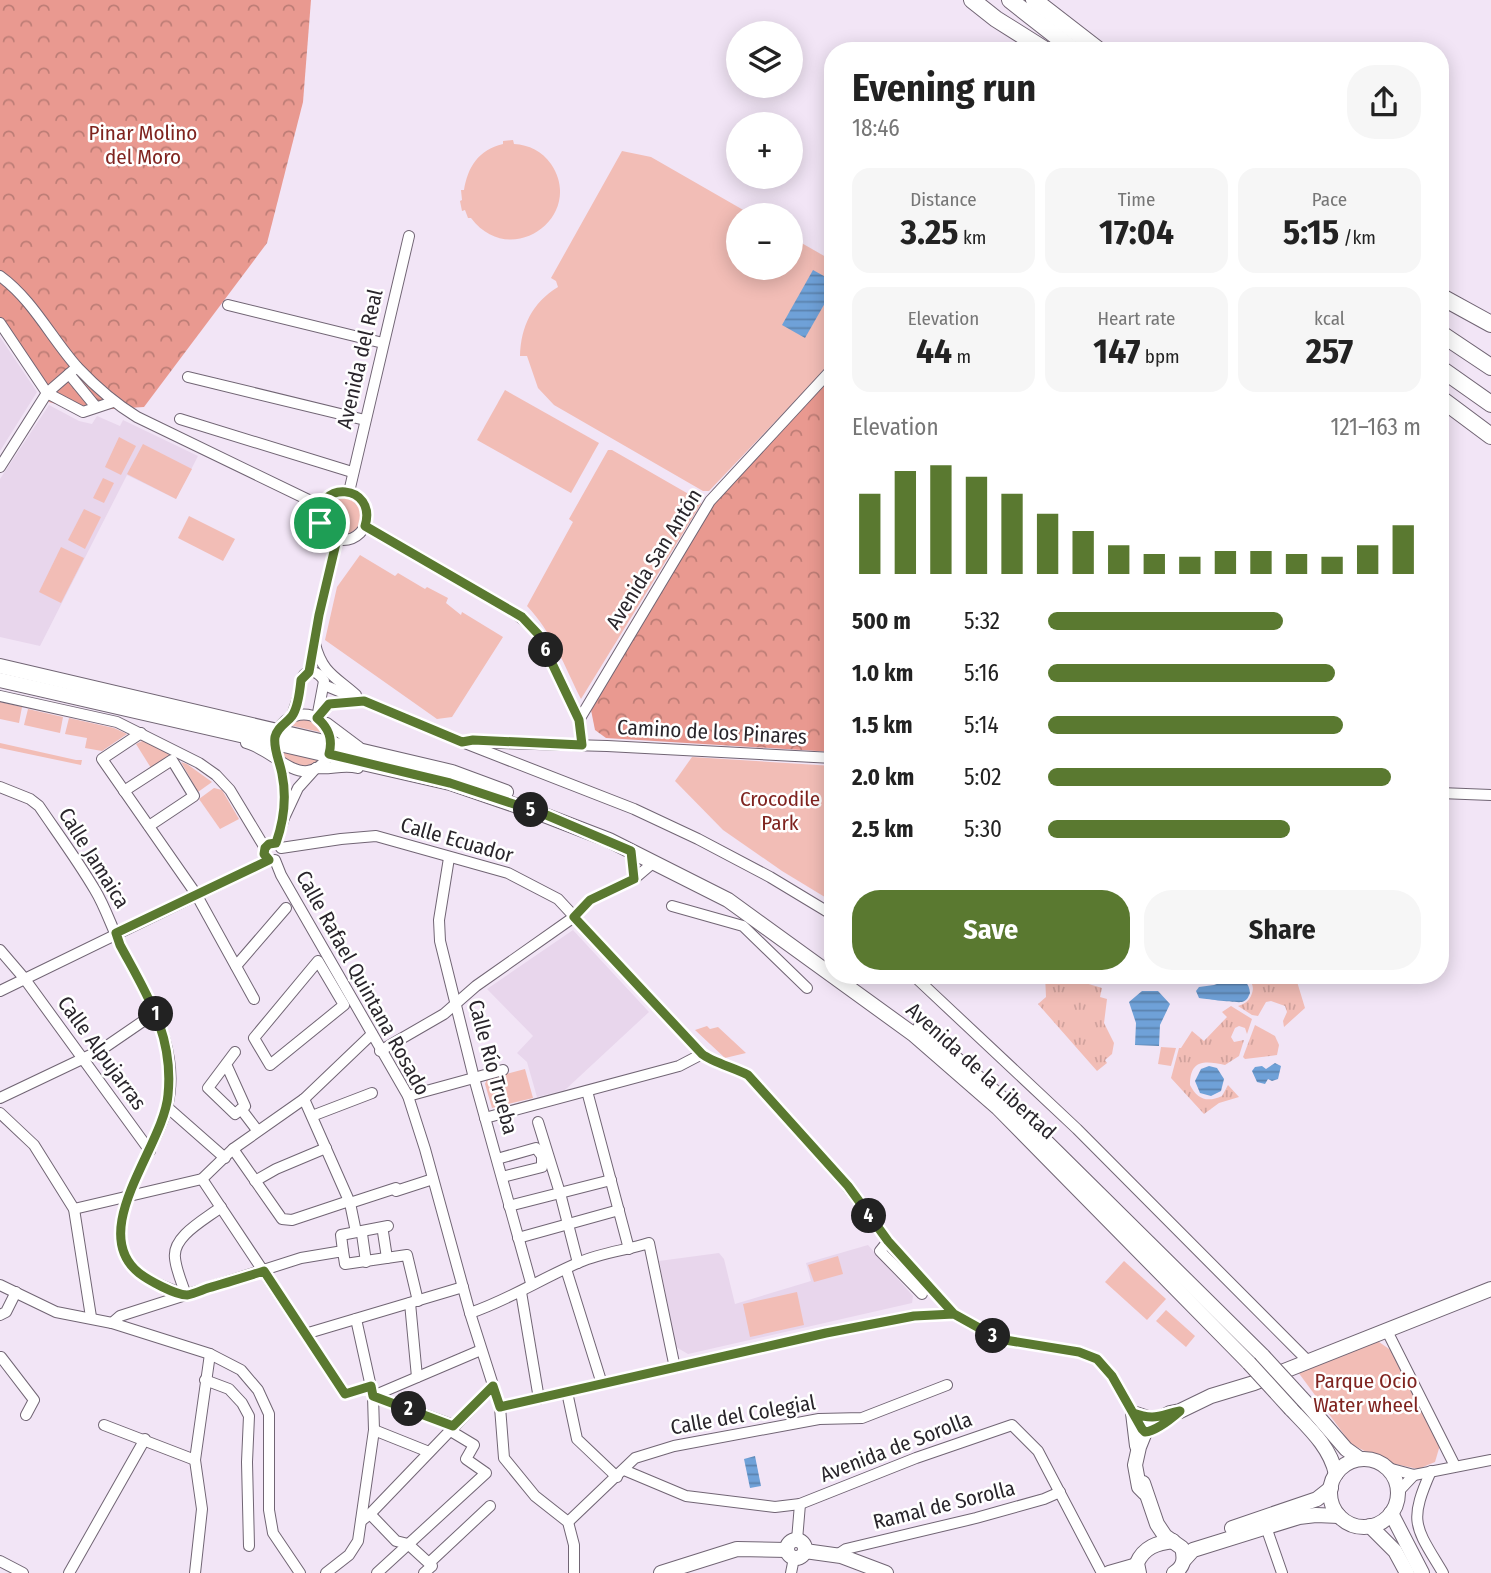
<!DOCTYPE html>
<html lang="en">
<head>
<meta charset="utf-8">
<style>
	:root { --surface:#fff; --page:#f6f6f6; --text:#222; --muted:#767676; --accent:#5a7930 }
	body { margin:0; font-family:"Fira Sans Condensed",sans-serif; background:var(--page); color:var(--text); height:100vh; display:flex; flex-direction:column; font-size:26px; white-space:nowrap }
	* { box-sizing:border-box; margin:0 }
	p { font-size:23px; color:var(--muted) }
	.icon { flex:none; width:38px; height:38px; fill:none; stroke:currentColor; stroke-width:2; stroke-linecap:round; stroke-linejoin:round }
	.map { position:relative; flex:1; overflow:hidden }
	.side { position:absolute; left:824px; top:42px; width:625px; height:942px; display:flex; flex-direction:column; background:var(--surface); border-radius:28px; box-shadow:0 4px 18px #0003 }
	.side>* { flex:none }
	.tools { position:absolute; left:726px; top:21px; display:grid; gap:14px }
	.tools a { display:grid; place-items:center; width:77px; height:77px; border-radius:50%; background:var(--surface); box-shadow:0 4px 18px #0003; font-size:35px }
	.pin { position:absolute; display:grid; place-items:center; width:60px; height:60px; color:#fff; margin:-30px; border:4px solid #fff; border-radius:50%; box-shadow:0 2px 7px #0007 }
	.km { position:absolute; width:35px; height:35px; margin:-18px; border-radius:50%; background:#222; color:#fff; font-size:19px; line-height:35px; text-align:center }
	.round { display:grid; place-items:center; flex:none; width:74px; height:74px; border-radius:28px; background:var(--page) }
	.head { display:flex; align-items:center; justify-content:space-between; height:119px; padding:0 28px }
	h1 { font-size:38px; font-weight:700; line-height:52px }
	.stats { display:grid; grid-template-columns:repeat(3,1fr); gap:10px; height:119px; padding:7px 28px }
	.stats div { display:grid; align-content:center; border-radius:18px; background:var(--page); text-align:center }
	.stats b { font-size:35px; font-weight:700 }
	.stats small { font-size:19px; font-weight:400 }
	.stats p { font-size:19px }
	.chart { height:196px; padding:14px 28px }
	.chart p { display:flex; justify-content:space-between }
	.chart svg { width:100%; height:126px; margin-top:7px; stroke:var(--accent); stroke-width:6 }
	.cta { display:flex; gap:14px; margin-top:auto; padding:14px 28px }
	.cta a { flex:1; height:80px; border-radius:28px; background:var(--accent); color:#fff; font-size:28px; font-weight:700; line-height:80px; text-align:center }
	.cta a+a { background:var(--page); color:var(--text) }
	ul { padding:0 28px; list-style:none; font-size:23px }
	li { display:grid; grid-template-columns:112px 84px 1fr; align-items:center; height:52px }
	li i { height:18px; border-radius:9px; background:var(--accent) }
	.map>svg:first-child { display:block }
	.built { fill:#e8d6ec }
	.grass { fill:url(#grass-tufts) }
	.forest { fill:url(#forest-crowns) }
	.green { fill:#f2bdb6 }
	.water { fill:url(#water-rules) }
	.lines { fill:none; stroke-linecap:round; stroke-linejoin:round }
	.minor-casing { stroke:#716574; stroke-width:12 }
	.major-casing { stroke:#716574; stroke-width:16 }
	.highway-casing { stroke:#716574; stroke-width:18 }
	.minor { stroke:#fff; stroke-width:10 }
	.major { stroke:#fff; stroke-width:14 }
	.highway { stroke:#fff; stroke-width:16 }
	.major-bridge-casing { stroke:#716574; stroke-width:16; stroke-linecap:butt }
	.major-bridge { stroke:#fff; stroke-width:14 }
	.route-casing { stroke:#fff; stroke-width:14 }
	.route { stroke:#5a7930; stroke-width:9 }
	.labels { text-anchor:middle; stroke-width:5; stroke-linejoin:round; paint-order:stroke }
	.park-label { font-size:21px; fill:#7f231f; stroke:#fff }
	.street-label { font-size:21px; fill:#29252b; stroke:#fff }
</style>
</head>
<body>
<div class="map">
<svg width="1491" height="1573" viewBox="0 0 1491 1573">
	<defs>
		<pattern id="grass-tufts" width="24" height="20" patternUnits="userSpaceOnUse" patternTransform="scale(1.75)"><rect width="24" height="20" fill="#f2bdb6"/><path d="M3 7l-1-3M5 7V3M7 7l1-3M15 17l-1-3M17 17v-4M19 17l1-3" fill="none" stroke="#d0a29d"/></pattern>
		<pattern id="forest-crowns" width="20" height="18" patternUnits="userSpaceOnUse" patternTransform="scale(1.75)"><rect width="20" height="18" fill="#e99990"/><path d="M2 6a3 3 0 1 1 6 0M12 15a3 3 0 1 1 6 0" fill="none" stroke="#bd7d76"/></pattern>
		<pattern id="water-rules" width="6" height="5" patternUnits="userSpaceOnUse" patternTransform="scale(1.75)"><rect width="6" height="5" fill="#6fa1d8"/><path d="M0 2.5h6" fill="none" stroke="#5b83af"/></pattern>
	</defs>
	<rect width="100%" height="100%" fill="#f2e5f6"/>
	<g class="built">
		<path d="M0,337L37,392L0,451Z"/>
		<path d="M49,405L79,421L92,424L97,416L120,426L123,420L198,456L176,499L127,475L40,646L0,637V479Z"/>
		<path d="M573,930L649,1012L565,1090L537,1097L527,1062L517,1053L533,1036L487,989Z"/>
		<path d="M868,1245L913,1296L912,1303L688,1354L676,1347L659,1261L719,1253L724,1259L735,1304L811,1281L806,1263Z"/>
	</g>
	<g class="grass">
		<path d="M1045,975H1071L1082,982L1102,988L1100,997L1107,999L1104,1023L1114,1043L1112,1054L1105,1060L1107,1063L1097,1071L1038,1004L1046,997Z"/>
		<path d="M1209,975H1295L1305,1008L1284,1027L1283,1021L1287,1012L1285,1006L1271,1001L1266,1002L1258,1016L1252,1015L1238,1006C1244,1004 1248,1002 1251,996C1263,968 1214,981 1204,977Z"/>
		<path d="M1231,1006L1252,1019L1247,1034L1245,1028L1239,1026L1235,1028L1231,1037L1234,1042L1244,1040L1239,1056L1225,1065C1208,1062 1190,1057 1190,1085C1197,1099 1207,1103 1222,1096L1228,1085L1239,1097L1219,1103L1204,1114L1171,1078L1179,1048H1181L1192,1031L1204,1041L1227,1017L1222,1012Z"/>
		<path d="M1255,1025L1275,1036L1279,1045L1277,1055L1245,1059L1243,1057Z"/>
		<path d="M1161,1047L1176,1048L1171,1066L1158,1064Z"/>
	</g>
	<g class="forest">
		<path d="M0,0H311L303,102L267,243L144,407L81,411L49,402L0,331Z"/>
		<path d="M833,376V752L606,738L595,730L591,710L711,505Z"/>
	</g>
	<g class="green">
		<path d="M513,140L514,144C529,145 542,151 551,164C586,216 511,271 471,218H468L465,210L462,211L460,201L462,200L461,190H464C468,167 478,150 503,144V141Z"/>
		<path d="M622,151L651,157L752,215H738V268H791V237L833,261V361L709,491H703L554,405L538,388L527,356H520C521,326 532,303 558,287L556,281L551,278Z"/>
		<path d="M505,390L599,443L571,493L477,440Z"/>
		<path d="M119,437L136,446L121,475L105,467Z"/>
		<path d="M143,444L192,469L176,499L127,474Z"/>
		<path d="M608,450H612L699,500L701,504L581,699C565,667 552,632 527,606L573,522L569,519Z"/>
		<path d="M103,478L114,483L104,503L93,498Z"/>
		<circle cx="343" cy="515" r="19"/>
		<path d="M84,509L101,517L85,549L68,540Z"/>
		<path d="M189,516L235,539L223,561L178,538Z"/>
		<path d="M61,547L84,558L61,603L39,592Z"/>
		<path d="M360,555L395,576L398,573L425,589L427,587L448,598L446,603L461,615L462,612L503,637L452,717L437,719L325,640L337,587Z"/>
		<path d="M0,702L22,707L19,723L0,719Z"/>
		<path d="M28,709L63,717L60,733L24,725Z"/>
		<path d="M69,718L114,728L127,734L102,751L85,748L87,738L65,734Z"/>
		<path d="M304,719L319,725L324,733L289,725L295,720Z"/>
		<path d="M144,740L170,755L151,768L136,744Z"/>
		<path d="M0,743L76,760H82L81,765L0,748Z"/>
		<path d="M282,752L319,760V761L303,767L286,760Z"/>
		<path d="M692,757L833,766V902L782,871L723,830L675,781Z"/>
		<path d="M181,762L187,764L212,782L198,792Z"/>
		<path d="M214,788L222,790L239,819L220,829L199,799Z"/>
		<path d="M707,1026L710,1029L718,1027L746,1053L725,1058L695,1030Z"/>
		<path d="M525,1069L533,1098L492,1108L485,1084L487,1079Z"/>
		<path d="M838,1256L843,1274L814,1282L808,1265Z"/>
		<path d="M1124,1261L1166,1299L1147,1320L1105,1282Z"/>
		<path d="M797,1292L804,1325L750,1337L743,1304Z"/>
		<path d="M1166,1310L1195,1336L1186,1347L1156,1321Z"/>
		<path d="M1366,1342H1379L1392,1351L1440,1445L1435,1462L1418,1469L1386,1462L1351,1444L1298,1372Z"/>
	</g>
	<g class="water">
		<path d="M813,270L833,281V289L805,338L782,325Z"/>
		<path d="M1231,979C1242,978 1249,981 1250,993C1248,997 1248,1000 1242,1002C1235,1003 1207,999 1199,998L1196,991L1199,987L1214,985Z"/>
		<path d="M1142,991H1158L1170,1004L1160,1025L1159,1046L1135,1045L1136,1023L1129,1002Z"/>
		<path d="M1275,1063L1281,1066L1278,1079L1272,1081L1268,1079L1265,1084L1257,1082L1252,1071L1255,1067L1262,1066L1266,1069Z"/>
		<path d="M1209,1066L1217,1068L1224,1079L1221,1091L1211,1096L1200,1093L1195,1081L1201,1069Z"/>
		<path d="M755,1456L761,1486L750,1488L744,1459Z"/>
	</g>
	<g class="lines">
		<g class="minor-casing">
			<g id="minor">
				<path d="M0,276C33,300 51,338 78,368C96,387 114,403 137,417L321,506"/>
				<path d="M228,305L383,343"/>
				<path d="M0,323L47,393L83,412L113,402"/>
				<path d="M69,374L96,407"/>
				<path d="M188,377L365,420"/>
				<path d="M180,419L352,472"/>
				<path d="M0,467L47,393L77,367"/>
				<circle cx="343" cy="516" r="24"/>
				<path d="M349,492L409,236"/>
				<path d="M365,526L515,613L530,625L538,634L579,720L582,745"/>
				<path d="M315,644C322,673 336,677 356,695"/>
				<path d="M309,672L319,615L337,539"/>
				<path d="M324,685L462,742L634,809L698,839L770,877L833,915"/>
				<path d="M0,696L117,722L199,763L216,775L230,790L265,848"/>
				<path d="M292,717C294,708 299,698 300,689C301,683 299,684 302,678C308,667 319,672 324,681L317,718"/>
				<path d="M317,717L329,704L361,701"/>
				<path d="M579,720L710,501L833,368"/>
				<path d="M327,723L359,747"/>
				<path d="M141,733L102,759L196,894L254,999"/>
				<path d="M465,742L607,746L833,758"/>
				<path d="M246,743C267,748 290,774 308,771C345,764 332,705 295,716C288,718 282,722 279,729C269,745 281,763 283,780C285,792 284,805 284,818"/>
				<path d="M316,768C331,770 343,764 358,768"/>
				<path d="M0,787L30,799L39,806C58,834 78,861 95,890C106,908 112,929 122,948C146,998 182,1047 167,1107C155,1153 114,1196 122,1246C127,1276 162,1286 186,1295"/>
				<path d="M124,791L172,760L194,796L149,826"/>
				<path d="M1440,793L1491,795"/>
				<path d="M276,843L284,818L298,788L316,768"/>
				<path d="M281,848L341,839L376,836L508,873L558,899L702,1054C712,1063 735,1068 748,1075L847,1186L888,1241"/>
				<path d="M631,851L634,879"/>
				<path d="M449,858L439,920L440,941L474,1078L531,1283"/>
				<path d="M275,860L281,875L408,1096L425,1149L470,1313L500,1407L504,1458L535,1496L568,1522L574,1545V1573"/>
				<path d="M672,906L743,926L807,988"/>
				<path d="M0,950L24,978L150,1151"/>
				<path d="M318,961L344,1005L270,1065L254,1038Z"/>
				<path d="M236,966L286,908"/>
				<path d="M913,975L1077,1129L1307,1360"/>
				<path d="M0,991L269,860"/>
				<path d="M380,1051L444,1014L476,986L574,917L590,900L634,879L654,862"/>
				<path d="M226,1064L245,1106L235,1114L208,1088L235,1052"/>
				<path d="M587,1091L629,1249"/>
				<path d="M408,1096L503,1070"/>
				<path d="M0,1098L101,1050L155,1013"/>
				<path d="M304,1099L350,1203L356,1232"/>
				<path d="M167,1107L225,1158"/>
				<path d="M241,1109L257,1130"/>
				<path d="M0,1113L34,1145L74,1209L91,1317"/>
				<path d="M312,1116L372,1093"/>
				<path d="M485,1118L679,1066L702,1054"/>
				<path d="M538,1122L560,1193L578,1263"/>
				<path d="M233,1149L282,1219L292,1220L349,1201"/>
				<path d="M497,1159L536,1148L542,1156V1167L502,1177"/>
				<path d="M202,1179L345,1394L371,1386"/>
				<path d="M255,1181L276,1169L326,1148"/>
				<path d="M396,1191L433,1179"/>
				<path d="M350,1203L396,1188"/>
				<path d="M509,1206L611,1180"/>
				<path d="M74,1209L202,1179L233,1149L304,1099L372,1034"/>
				<path d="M383,1232L387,1258"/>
				<path d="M362,1234L366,1262"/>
				<path d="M518,1238L619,1210"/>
				<path d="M343,1251L341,1235L388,1226"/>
				<path d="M566,1269L602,1384"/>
				<path d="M0,1285L56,1312L112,1323L210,1354L241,1370L258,1390L269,1414V1510L273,1533L300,1573"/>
				<path d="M521,1292L539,1399"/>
				<path d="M922,1294L880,1251L888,1241L954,1314"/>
				<path d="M186,1295C182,1283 176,1270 175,1258C172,1236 206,1219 221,1207"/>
				<path d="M410,1303L417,1377"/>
				<path d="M470,1313C509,1300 542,1278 580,1262C601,1253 627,1250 649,1243L675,1368"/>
				<path d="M0,1315L6,1312L16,1292"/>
				<path d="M112,1323L120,1316L301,1258L343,1251L345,1264L407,1255L418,1301"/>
				<path d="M1386,1329L1455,1466"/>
				<path d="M305,1334L463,1287"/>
				<path d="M1,1357L34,1400L26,1415"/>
				<path d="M205,1380L229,1389L242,1403L249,1416L247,1462L249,1546"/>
				<path d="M567,1392L577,1439L617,1477"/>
				<path d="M373,1396L481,1350"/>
				<path d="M373,1396L453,1425"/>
				<path d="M500,1407L826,1333L914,1316L954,1314L999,1339L1079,1352L1097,1359L1112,1376L1136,1418"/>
				<path d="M104,1425L195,1460"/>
				<path d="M374,1430L429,1452"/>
				<path d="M1388,1468L1414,1475L1491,1460"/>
				<path d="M624,1470L686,1496L775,1507L800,1504L916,1458L1012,1425L1038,1451L1102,1573"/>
				<path d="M1431,1471C1408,1523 1415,1526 1443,1573"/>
				<path d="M1398,1492L1414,1475"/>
				<path d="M370,1514L396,1541L408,1544L432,1566L424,1573"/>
				<path d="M361,1521L370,1514L493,1386"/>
				<path d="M568,1522L635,1458L674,1446L819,1419L862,1418L947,1385"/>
				<path d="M1266,1527L1282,1573"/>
				<path d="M797,1540L800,1504"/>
				<path d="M837,1555L846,1549L976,1518L1044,1499L1060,1492"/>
				<path d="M0,1561L23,1573"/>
				<path d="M429,1563L490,1506"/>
				<path d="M69,1573L145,1439"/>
				<path d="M195,1573L202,1509L195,1460L210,1354"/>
				<path d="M326,1573L349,1555L358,1541L374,1430L373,1396L356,1319"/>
				<path d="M377,1573L486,1473L466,1459L474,1445L449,1430"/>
				<path d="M791,1573L794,1558"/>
			</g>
		</g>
		<g class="major-casing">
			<g id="major">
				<path d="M0,666L452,772L506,792"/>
				<path d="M0,680L450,783L544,815L609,840L728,900L913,1034L998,1108L1249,1363"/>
				<path d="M920,1028L1005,1101L1263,1356"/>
				<path d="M1307,1404L1346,1449L1360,1459"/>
				<path d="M1291,1409C1310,1429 1330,1447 1336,1474"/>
				<path d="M1137,1446L1133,1413L1148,1418H1161"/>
				<circle cx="1364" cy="1493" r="34"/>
				<path d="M1143,1483L1157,1524L1165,1536L1182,1548C1185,1559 1184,1567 1174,1573"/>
				<path d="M1145,1493L1139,1487L1135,1465L1139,1447L1145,1432L1153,1422L1170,1413L1180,1411L1211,1396L1254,1383L1491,1289"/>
				<path d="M1391,1513L1422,1573"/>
				<path d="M1370,1526L1395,1551L1407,1573"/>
				<path d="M1232,1528L1317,1499L1331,1488"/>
				<circle cx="796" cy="1549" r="9"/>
				<path d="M805,1551L841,1556L886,1573"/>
				<path d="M1184,1560L1193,1550L1299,1517L1316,1515L1339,1516"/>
				<path d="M661,1573L737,1549L787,1550"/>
				<path d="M1109,1573L1137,1565"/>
				<path d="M1139,1573L1137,1563C1144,1547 1157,1543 1173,1541"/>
			</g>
		</g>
		<g class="highway-casing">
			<g id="highway">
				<path d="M972,0L996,19L1047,51"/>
				<path d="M1010,0L1075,51"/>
				<path d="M1034,0L1100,51"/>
				<path d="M1440,296L1491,324"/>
				<path d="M1440,333L1491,367"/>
				<path d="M1440,368L1491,404"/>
				<path d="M1440,398L1491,436"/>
			</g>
		</g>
		<use href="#minor" class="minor"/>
		<use href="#major" class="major"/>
		<use href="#highway" class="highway"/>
		<g class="major-bridge-casing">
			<g id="major-bridge">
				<path d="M1263,1356L1307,1404"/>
				<path d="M1249,1363L1291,1409"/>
			</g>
		</g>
		<use href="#major-bridge" class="major-bridge"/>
	</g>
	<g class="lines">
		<g class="route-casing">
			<path id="route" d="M320,523L330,536L337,539L319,615L309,672L301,680C300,690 298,708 292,716C286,724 278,726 275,737C273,749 280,762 282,774C287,798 284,820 276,843L269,844L265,848L264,854L269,860L116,933L120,945C147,995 174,1035 168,1095C164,1146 86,1230 139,1273C148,1280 175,1295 187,1295C194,1294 202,1290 208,1288C226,1283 245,1277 264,1271L345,1394L371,1386L373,1396L453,1426L493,1386L500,1407L826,1333L914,1316L954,1314L999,1339L1079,1352L1097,1359L1112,1376L1142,1429L1145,1432C1156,1431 1172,1418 1180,1411C1160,1415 1155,1421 1133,1413L1112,1376L1097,1359L1079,1352L999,1339L954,1314L888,1241L848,1186L748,1075C735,1068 712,1062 702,1054L574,917L590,900L634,879L631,851L544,814L450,783L329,754C333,739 329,728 317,718L329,704L364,701L462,742L473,740L582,745L579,720L538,634L522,617L365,526C378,484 314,478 320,523"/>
		</g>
		<use href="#route" class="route"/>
	</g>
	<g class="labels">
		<g class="park-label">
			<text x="143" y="140">Pinar Molino<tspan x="143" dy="24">del Moro</tspan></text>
			<text x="780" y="806">Crocodile<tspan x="780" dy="24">Park</tspan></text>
			<text x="1366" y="1388">Parque Ocio<tspan x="1366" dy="24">Water wheel</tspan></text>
		</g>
		<g class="street-label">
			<text transform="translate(360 359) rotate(-77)" y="7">Avenida del Real</text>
			<text transform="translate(654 559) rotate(-58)" y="7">Avenida San Antón</text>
			<text transform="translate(712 732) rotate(3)" y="7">Camino de los Pinares</text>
			<text transform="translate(457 840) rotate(16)" y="7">Calle Ecuador</text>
			<text transform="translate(94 858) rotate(58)" y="7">Calle Jamaica</text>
			<text transform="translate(363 983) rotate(61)" y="7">Calle Rafael Quintana Rosado</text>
			<text transform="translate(102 1053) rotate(54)" y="7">Calle Alpujarras</text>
			<text transform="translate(493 1067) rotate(75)" y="7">Calle Río Trueba</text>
			<text transform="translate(981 1071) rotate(42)" y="7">Avenida de la Libertad</text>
			<text transform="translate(743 1415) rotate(-10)" y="7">Calle del Colegial</text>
			<text transform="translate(896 1447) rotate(-21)" y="7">Avenida de Sorolla</text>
			<text transform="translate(944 1505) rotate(-14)" y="7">Ramal de Sorolla</text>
		</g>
	</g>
</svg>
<div class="tools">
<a><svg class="icon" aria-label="layers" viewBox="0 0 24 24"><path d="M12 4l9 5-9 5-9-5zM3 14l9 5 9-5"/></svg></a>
<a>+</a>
<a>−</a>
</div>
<div class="pin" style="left:320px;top:523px;background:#1e9e55"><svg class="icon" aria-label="arrive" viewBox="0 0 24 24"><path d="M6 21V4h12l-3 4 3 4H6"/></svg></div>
<b class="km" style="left:156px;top:1014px">1</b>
<b class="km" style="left:409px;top:1409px">2</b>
<b class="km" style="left:993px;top:1336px">3</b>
<b class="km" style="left:869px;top:1216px">4</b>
<b class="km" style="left:531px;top:810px">5</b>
<b class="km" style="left:546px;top:650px">6</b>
<section class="side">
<div class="head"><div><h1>Evening run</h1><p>18:46</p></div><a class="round"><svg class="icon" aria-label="share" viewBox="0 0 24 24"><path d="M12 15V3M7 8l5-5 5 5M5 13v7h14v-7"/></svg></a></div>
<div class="stats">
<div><p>Distance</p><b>3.25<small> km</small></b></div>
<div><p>Time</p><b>17:04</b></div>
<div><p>Pace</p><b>5:15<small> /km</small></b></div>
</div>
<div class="stats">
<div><p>Elevation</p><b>44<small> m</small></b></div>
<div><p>Heart rate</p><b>147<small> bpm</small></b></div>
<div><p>kcal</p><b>257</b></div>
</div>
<div class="chart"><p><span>Elevation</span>121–163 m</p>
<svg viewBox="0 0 160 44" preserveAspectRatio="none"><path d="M5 44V16M15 44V8M25 44V6M35 44V10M45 44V16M55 44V23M65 44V29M75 44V34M85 44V37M95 44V38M105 44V36M115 44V36M125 44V37M135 44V38M145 44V34M155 44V27"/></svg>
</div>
<ul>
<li><b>500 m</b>5:32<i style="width:63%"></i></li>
<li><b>1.0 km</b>5:16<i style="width:77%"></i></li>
<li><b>1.5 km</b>5:14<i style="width:79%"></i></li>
<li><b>2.0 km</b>5:02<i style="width:92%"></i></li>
<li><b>2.5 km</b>5:30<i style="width:65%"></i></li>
</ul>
<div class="cta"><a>Save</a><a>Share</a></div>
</section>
</div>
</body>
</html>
